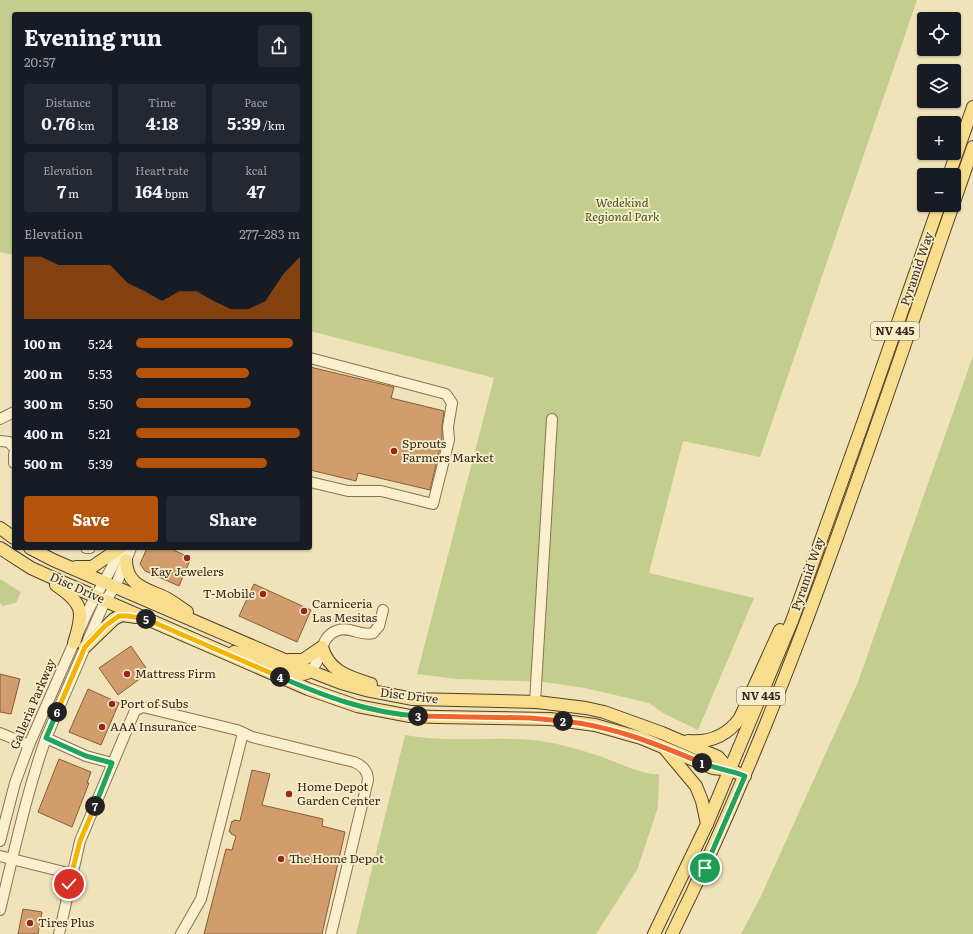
<!DOCTYPE html>
<html lang="en">
<head>
<meta charset="utf-8">
<style>
	:root { --surface:#171b24; --page:#242831; --text:#f1f3f6; --muted:#9ea1a6; --accent:#b45309 }
	body { margin:0; font-family:Literata,serif; background:var(--page); color:var(--text); height:100vh; display:flex; flex-direction:column; font-size:15px; white-space:nowrap }
	* { box-sizing:border-box; margin:0 }
	p { font-size:13px; color:var(--muted) }
	.icon { flex:none; width:22px; height:22px; fill:none; stroke:currentColor; stroke-width:2; stroke-linecap:round; stroke-linejoin:round }
	.map { position:relative; flex:1; overflow:hidden }
	.sheet { position:absolute; left:12px; top:12px; width:300px; height:538px; display:flex; flex-direction:column; background:var(--surface); border-radius:4px; box-shadow:0 1px 3px #0004 }
	.sheet>* { flex:none }
	.fabs { position:absolute; left:917px; top:12px; display:grid; gap:8px }
	.fabs a { display:grid; place-items:center; width:44px; height:44px; border-radius:4px; background:var(--surface); box-shadow:0 1px 3px #0004; font-size:20px }
	.pin { position:absolute; display:grid; place-items:center; width:34px; height:34px; color:#fff; margin:-17px; border:2px solid #fff; border-radius:50%; box-shadow:0 1px 4px #0007 }
	.km { position:absolute; width:20px; height:20px; margin:-10px; border-radius:50%; background:#222; color:#fff; font-size:11px; line-height:20px; text-align:center }
	.round { display:grid; place-items:center; flex:none; width:42px; height:42px; border-radius:4px; background:var(--page) }
	.head { display:flex; align-items:center; justify-content:space-between; height:68px; padding:0 12px }
	h1 { font-size:22px; font-weight:700; line-height:30px }
	.stats { display:grid; grid-template-columns:repeat(3,1fr); gap:6px; height:68px; padding:4px 12px }
	.stats div { display:grid; align-content:center; border-radius:4px; background:var(--page); text-align:center }
	.stats b { font-size:17px; font-weight:700 }
	.stats small { font-size:11px; font-weight:400 }
	.stats p { font-size:11px }
	.chart { height:112px; padding:8px 12px }
	.chart p { display:flex; justify-content:space-between }
	.chart svg { width:100%; height:72px; margin-top:4px; fill:var(--accent); opacity:.7 }
	.button { display:flex; gap:8px; margin-top:auto; padding:8px 12px }
	.button a { flex:1; height:46px; border-radius:4px; background:var(--accent); color:#fff; font-size:16px; font-weight:700; line-height:46px; text-align:center }
	.button a+a { background:var(--page); color:var(--text) }
	ul { padding:0 12px; list-style:none; font-size:13px }
	li { display:grid; grid-template-columns:64px 48px 1fr; align-items:center; height:30px }
	li i { height:10px; border-radius:5px; background:var(--accent) }
	.map>svg:first-child { display:block }
	.green { fill:#c3ce8e }
	.building { fill:#d19d6d; stroke:#885d38 }
	.lines { fill:none; stroke-linecap:round; stroke-linejoin:round }
	.minor-casing { stroke:#887253; stroke-width:12 }
	.major-casing { stroke:#544028; stroke-width:14 }
	.minor { stroke:#fbf0cd; stroke-width:10 }
	.major { stroke:#f8dd8d; stroke-width:12 }
	.split-1-casing { stroke:#fff; stroke-width:8 }
	.split-2-casing { stroke:#fff; stroke-width:8 }
	.split-3-casing { stroke:#fff; stroke-width:8 }
	.split-4-casing { stroke:#fff; stroke-width:8 }
	.split-5-casing { stroke:#fff; stroke-width:8 }
	.split-6-casing { stroke:#fff; stroke-width:8 }
	.split-7-casing { stroke:#fff; stroke-width:8 }
	.split-8-casing { stroke:#fff; stroke-width:8 }
	.split-1 { stroke:#22a559; stroke-width:5 }
	.split-2 { stroke:#f0652b; stroke-width:5 }
	.split-3 { stroke:#f0652b; stroke-width:5 }
	.split-4 { stroke:#22a559; stroke-width:5 }
	.split-5 { stroke:#f5b400; stroke-width:5 }
	.split-6 { stroke:#f5b400; stroke-width:5 }
	.split-7 { stroke:#22a559; stroke-width:5 }
	.split-8 { stroke:#f5b400; stroke-width:5 }
	.poi-dot { fill:#9a2620; stroke:#f7edca; stroke-width:1.5 }
	.labels { text-anchor:middle; stroke-width:3.5; stroke-linejoin:round; paint-order:stroke }
	.shield { fill:#f7edca; stroke:#6f644e; stroke-width:1 }
	.shield-label { font-size:11px; font-weight:bold; fill:#352919 }
	.park-label { font-size:12px; font-style:italic; fill:#43531f; stroke:#f7edca }
	.street-label { font-size:12px; fill:#352919; stroke:#f7edca }
	.poi-label { font-size:12px; fill:#352919; stroke:#f7edca; text-anchor:start }
</style>
</head>
<body>
<div class="map">
<svg width="973" height="934" viewBox="0 0 973 934">
	<rect width="100%" height="100%" fill="#f0e3ba"/>
	<g class="green">
		<path d="M0,0H917L760,457L683,441L649,573L754,598L698,730L663,713L649,703L585,688L544,682L456,679L417,674L494,378L310,331V14H14V255L0,252Z"/>
		<path d="M973,356V934H741L761,896L858,682Z"/>
		<path d="M0,579L21,592L16,603L2,606L0,603Z"/>
		<path d="M405,735C447,743 491,736 533,740C553,742 574,748 593,754C611,759 643,776 659,774L658,807L637,870L596,934H356Z"/>
	</g>
	<g class="building">
		<path d="M310,367L394,387L391,398L444,411L442,426V439L430,490L358,473L356,481L310,470Z"/>
		<path d="M147,548H169L191,558L179,586L145,571L140,564Z"/>
		<path d="M254,584L311,610L297,642L239,616Z"/>
		<path d="M131,646L146,668L138,674L141,678L118,695L99,668Z"/>
		<path d="M0,674L20,679L11,714L0,712Z"/>
		<path d="M88,689L119,703L101,745L69,732Z"/>
		<path d="M59,759L91,772L87,783H89L72,827L38,812Z"/>
		<path d="M252,770L270,774L262,805L323,819L322,826L345,832L322,934H204L226,849L232,850L236,836L231,834V832H229L232,821L233,822L234,820L240,821Z"/>
		<path d="M23,909L42,912L38,934H18Z"/>
	</g>
	<g class="lines">
		<g class="minor-casing">
			<g id="minor">
				<path d="M310,358L446,394L452,403L448,427L449,440L433,504L381,491H348L310,482"/>
				<path d="M0,419L14,412"/>
				<path d="M0,441L9,442L14,448"/>
				<path d="M14,454V463"/>
				<path d="M86,548H90"/>
				<path d="M310,671C323,661 319,637 336,631C349,625 361,637 373,633L379,626L383,610"/>
				<path d="M535,702L552,419"/>
				<path d="M0,733L29,745"/>
				<path d="M46,738L86,756L112,763"/>
				<path d="M0,841L15,783L29,745L86,615C97,592 111,572 121,548"/>
				<path d="M0,856L72,874"/>
				<path d="M0,910C14,853 26,794 46,738L105,601L115,587L131,548"/>
				<path d="M59,934L80,841L134,713L136,710L143,707L237,730L252,737L354,762C362,765 368,771 368,780L331,934"/>
				<path d="M181,934L201,899L243,733"/>
			</g>
		</g>
		<g class="major-casing">
			<g id="major">
				<path d="M949,175L973,107"/>
				<path d="M954,202L973,147"/>
				<path d="M0,528L14,538"/>
				<path d="M0,548L31,568L62,582L308,689L357,706L410,716L437,717L550,719L595,725L641,738L713,768L730,770L745,776"/>
				<path d="M30,548L53,560L310,671L341,683L366,690L413,699L537,702L586,708L604,712L662,733L718,757L730,770"/>
				<path d="M126,560C126,586 147,589 166,598C173,602 180,607 187,612"/>
				<path d="M76,567H92L120,548"/>
				<path d="M56,585C84,604 84,612 74,643"/>
				<path d="M85,647L114,619L122,615L136,617"/>
				<path d="M234,652C240,653 247,654 253,656C268,661 293,678 307,673"/>
				<path d="M289,660H303L322,647C329,672 349,677 371,684"/>
				<path d="M688,741C710,743 727,736 740,718L780,630"/>
				<path d="M665,749L696,786L702,801L707,824"/>
				<path d="M654,934L707,824L792,621L864,420L939,205"/>
				<path d="M672,934C788,700 867,451 953,205"/>
			</g>
		</g>
		<use href="#minor" class="minor"/>
		<use href="#major" class="major"/>
	</g>
	<g class="lines">
		<g class="split-1-casing">
			<path id="split-1" d="M702,763C716,769 730,770 745,776L705,868"/>
		</g>
		<g class="split-2-casing">
			<path id="split-2" d="M563,721C612,726 657,744 702,763"/>
		</g>
		<g class="split-3-casing">
			<path id="split-3" d="M418,716L530,718L563,721"/>
		</g>
		<g class="split-4-casing">
			<path id="split-4" d="M280,677C324,696 369,713 418,716"/>
		</g>
		<g class="split-5-casing">
			<path id="split-5" d="M146,619L280,677"/>
		</g>
		<g class="split-6-casing">
			<path id="split-6" d="M57,712L85,647L105,626L119,616H128L146,619"/>
		</g>
		<g class="split-7-casing">
			<path id="split-7" d="M57,712L46,738L86,756L112,763L95,806"/>
		</g>
		<g class="split-8-casing">
			<path id="split-8" d="M69,884L80,841L95,806"/>
		</g>
		<use href="#split-1" class="split-1"/>
		<use href="#split-2" class="split-2"/>
		<use href="#split-3" class="split-3"/>
		<use href="#split-4" class="split-4"/>
		<use href="#split-5" class="split-5"/>
		<use href="#split-6" class="split-6"/>
		<use href="#split-7" class="split-7"/>
		<use href="#split-8" class="split-8"/>
	</g>
	<g class="poi-dot">
		<circle cx="394" cy="451" r="4"/>
		<circle cx="187" cy="558" r="4"/>
		<circle cx="263" cy="594" r="4"/>
		<circle cx="304" cy="611" r="4"/>
		<circle cx="127" cy="674" r="4"/>
		<circle cx="112" cy="704" r="4"/>
		<circle cx="102" cy="727" r="4"/>
		<circle cx="289" cy="794" r="4"/>
		<circle cx="281" cy="859" r="4"/>
		<circle cx="30" cy="923" r="4"/>
	</g>
	<g class="labels">
		<g class="shield">
			<rect x="871" y="322" width="48" height="18" rx="3"/>
			<rect x="737" y="687" width="48" height="18" rx="3"/>
		</g>
		<g class="shield-label">
			<text x="895" y="335">NV 445</text>
			<text x="761" y="700">NV 445</text>
		</g>
		<g class="park-label">
			<text x="622" y="207">Wedekind<tspan x="622" dy="14">Regional Park</tspan></text>
		</g>
		<g class="street-label">
			<text transform="translate(917 269) rotate(-71)" y="4">Pyramid Way</text>
			<text transform="translate(808 574) rotate(-71)" y="4">Pyramid Way</text>
			<text transform="translate(77 588) rotate(24)" y="4">Disc Drive</text>
			<text transform="translate(409 696) rotate(7)" y="4">Disc Drive</text>
			<text transform="translate(33 704) rotate(-67)" y="4">Galleria Parkway</text>
		</g>
		<g class="poi-label">
			<text x="402" y="448">Sprouts<tspan x="402" dy="14">Farmers Market</tspan></text>
			<text x="187" y="576" text-anchor="middle">Kay Jewelers</text>
			<text x="255" y="598" text-anchor="end">T-Mobile</text>
			<text x="312" y="608">Carniceria<tspan x="312" dy="14">Las Mesitas</tspan></text>
			<text x="135" y="678">Mattress Firm</text>
			<text x="120" y="708">Port of Subs</text>
			<text x="110" y="731">AAA Insurance</text>
			<text x="297" y="791">Home Depot<tspan x="297" dy="14">Garden Center</tspan></text>
			<text x="289" y="863">The Home Depot</text>
			<text x="38" y="927">Tires Plus</text>
		</g>
	</g>
</svg>
<div class="fabs">
<a><svg class="icon" aria-label="locate" viewBox="0 0 24 24"><circle cx="12" cy="12" r="6"/><path d="M12 2v4M12 18v4M2 12h4M18 12h4"/></svg></a>
<a><svg class="icon" aria-label="layers" viewBox="0 0 24 24"><path d="M12 4l9 5-9 5-9-5zM3 14l9 5 9-5"/></svg></a>
<a>+</a>
<a>−</a>
</div>
<div class="pin" style="left:705px;top:868px;background:#1e9e55"><svg class="icon" aria-label="arrive" viewBox="0 0 24 24"><path d="M6 21V4h12l-3 4 3 4H6"/></svg></div>
<div class="pin" style="left:69px;top:884px;background:#d93025"><svg class="icon" aria-label="check" viewBox="0 0 24 24"><path d="M5 12l5 5 9-10"/></svg></div>
<b class="km" style="left:702px;top:763px">1</b>
<b class="km" style="left:563px;top:721px">2</b>
<b class="km" style="left:418px;top:716px">3</b>
<b class="km" style="left:280px;top:677px">4</b>
<b class="km" style="left:146px;top:619px">5</b>
<b class="km" style="left:57px;top:712px">6</b>
<b class="km" style="left:95px;top:806px">7</b>
<section class="sheet">
<div class="head"><div><h1>Evening run</h1><p>20:57</p></div><a class="round"><svg class="icon" aria-label="share" viewBox="0 0 24 24"><path d="M12 15V3M7 8l5-5 5 5M5 13v7h14v-7"/></svg></a></div>
<div class="stats">
<div><p>Distance</p><b>0.76<small> km</small></b></div>
<div><p>Time</p><b>4:18</b></div>
<div><p>Pace</p><b>5:39<small> /km</small></b></div>
</div>
<div class="stats">
<div><p>Elevation</p><b>7<small> m</small></b></div>
<div><p>Heart rate</p><b>164<small> bpm</small></b></div>
<div><p>kcal</p><b>47</b></div>
</div>
<div class="chart"><p><span>Elevation</span>277–283 m</p>
<svg viewBox="0 0 160 44" preserveAspectRatio="none"><path d="M0 44V6L10 6L20 11L30 11L40 11L50 11L60 22L70 27L80 33L90 27L100 27L110 33L120 38L130 38L140 33L150 17L160 6V44z"/></svg>
</div>
<ul>
<li><b>100 m</b>5:24<i style="width:96%"></i></li>
<li><b>200 m</b>5:53<i style="width:69%"></i></li>
<li><b>300 m</b>5:50<i style="width:70%"></i></li>
<li><b>400 m</b>5:21<i style="width:100%"></i></li>
<li><b>500 m</b>5:39<i style="width:80%"></i></li>
</ul>
<div class="button"><a>Save</a><a>Share</a></div>
</section>
</div>
</body>
</html>
